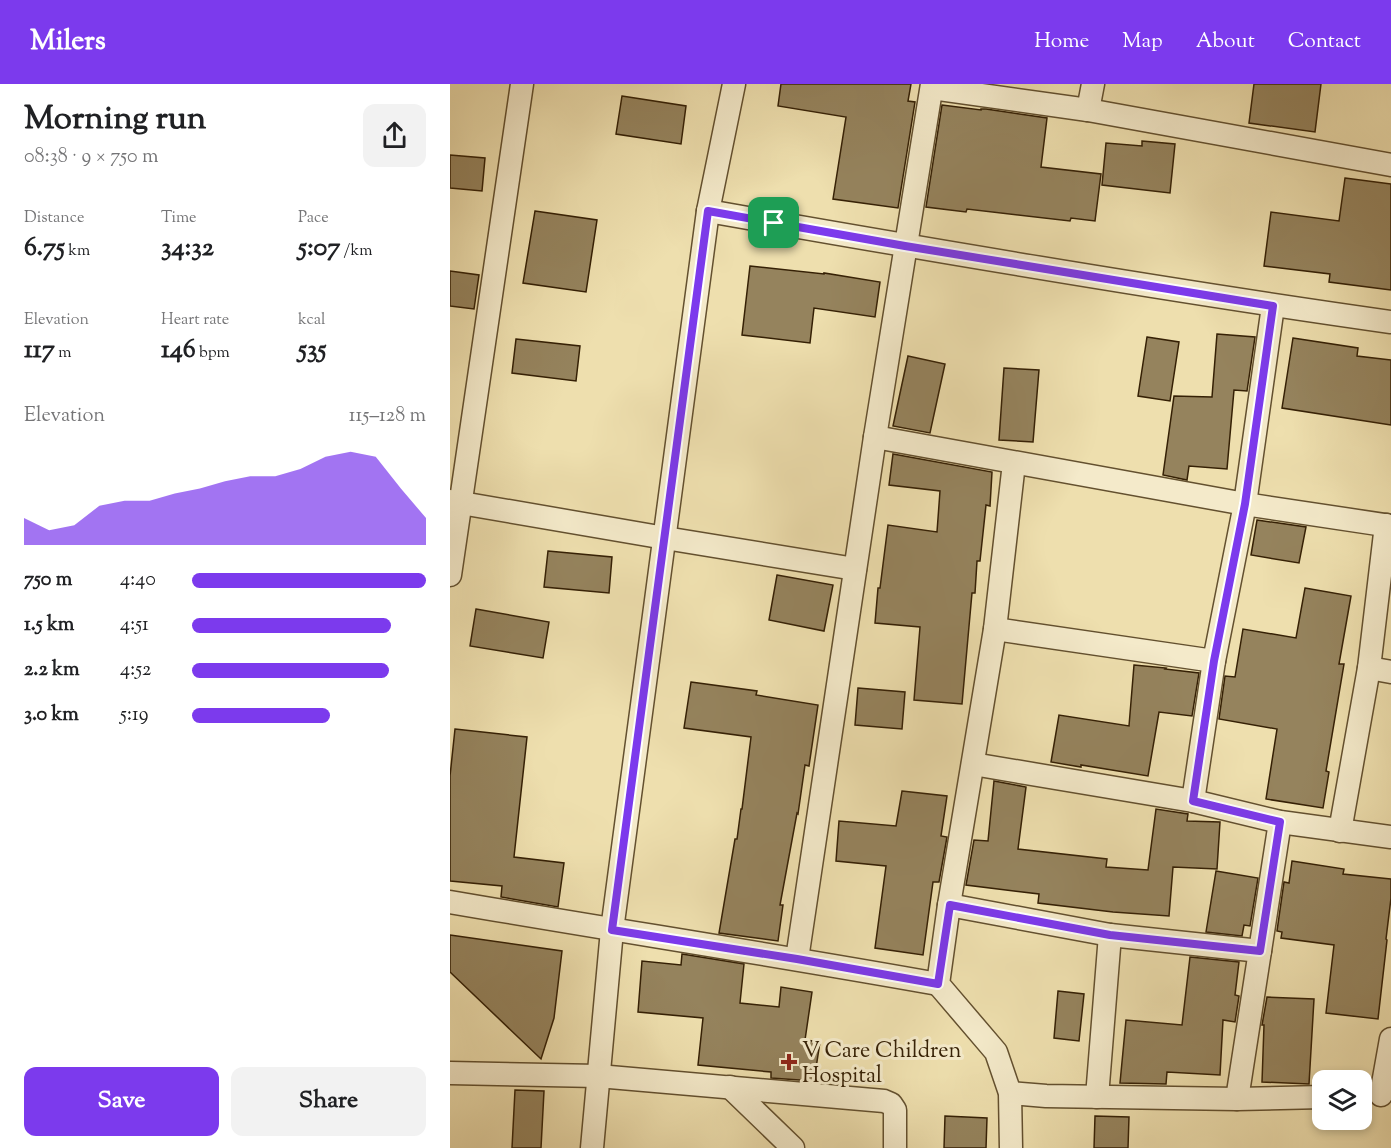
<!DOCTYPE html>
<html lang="en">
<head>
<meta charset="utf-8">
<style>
	:root { --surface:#fff; --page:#f2f2f2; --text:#202124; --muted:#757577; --accent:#7c3aed }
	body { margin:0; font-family:"Sorts Mill Goudy",serif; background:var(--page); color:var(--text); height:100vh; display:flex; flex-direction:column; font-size:22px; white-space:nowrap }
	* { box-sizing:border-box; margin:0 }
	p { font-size:20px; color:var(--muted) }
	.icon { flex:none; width:33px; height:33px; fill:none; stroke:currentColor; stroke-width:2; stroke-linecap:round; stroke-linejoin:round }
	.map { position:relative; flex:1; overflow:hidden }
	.sheet { display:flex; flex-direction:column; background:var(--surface); width:450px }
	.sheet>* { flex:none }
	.buttons { position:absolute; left:862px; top:986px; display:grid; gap:12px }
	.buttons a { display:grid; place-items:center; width:60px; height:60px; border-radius:12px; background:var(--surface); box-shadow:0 3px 9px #0003; font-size:30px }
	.pin { position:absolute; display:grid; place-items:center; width:51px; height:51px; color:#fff; margin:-26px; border-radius:12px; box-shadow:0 3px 9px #0006 }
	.round { display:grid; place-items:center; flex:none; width:63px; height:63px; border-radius:12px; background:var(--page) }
	.summary { display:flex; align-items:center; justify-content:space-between; height:102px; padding:0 24px }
	h1 { font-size:33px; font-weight:700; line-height:45px }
	.stats { display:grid; grid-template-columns:repeat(3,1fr); gap:9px; height:102px; padding:6px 24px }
	.stats div { display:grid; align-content:center }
	.stats b { font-size:26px; font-weight:700 }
	.stats small { font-size:16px; font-weight:400 }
	.stats p { font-size:16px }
	.chart { height:168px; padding:12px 24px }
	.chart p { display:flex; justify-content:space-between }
	.chart svg { width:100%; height:108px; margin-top:6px; fill:var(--accent); opacity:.7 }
	.primary-button { display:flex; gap:12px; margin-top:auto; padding:12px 24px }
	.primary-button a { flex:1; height:69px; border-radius:12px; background:var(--accent); color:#fff; font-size:24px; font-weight:700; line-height:69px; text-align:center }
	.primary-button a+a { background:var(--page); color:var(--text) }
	ul { padding:0 24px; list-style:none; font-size:20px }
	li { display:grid; grid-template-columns:96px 72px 1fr; align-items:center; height:45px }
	li i { height:15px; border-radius:8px; background:var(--accent) }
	header { display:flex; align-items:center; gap:36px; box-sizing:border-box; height:84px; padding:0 30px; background:var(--accent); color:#fff }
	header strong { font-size:28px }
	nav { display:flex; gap:33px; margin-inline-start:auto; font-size:21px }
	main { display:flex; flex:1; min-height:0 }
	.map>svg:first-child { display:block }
	.building { fill:#95835d; stroke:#352005; stroke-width:1.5 }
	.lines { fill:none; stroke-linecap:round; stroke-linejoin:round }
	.minor-casing { stroke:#63502f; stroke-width:25 }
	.minor { stroke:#f4eaca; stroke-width:22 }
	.route-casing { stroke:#fff; stroke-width:12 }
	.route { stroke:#7c3aed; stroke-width:8 }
	.poi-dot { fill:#8f2418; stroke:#f4eaca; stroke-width:2 }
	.labels { text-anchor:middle; stroke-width:6; stroke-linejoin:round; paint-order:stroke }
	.poi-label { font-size:22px; fill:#352005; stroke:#f4eaca; text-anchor:start }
</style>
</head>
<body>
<header>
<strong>Milers</strong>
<nav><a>Home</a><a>Map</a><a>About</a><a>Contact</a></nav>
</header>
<main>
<section class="sheet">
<div class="summary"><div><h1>Morning run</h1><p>08:38 · 9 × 750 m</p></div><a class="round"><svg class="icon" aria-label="share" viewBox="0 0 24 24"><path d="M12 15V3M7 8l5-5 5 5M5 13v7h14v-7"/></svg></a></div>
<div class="stats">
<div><p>Distance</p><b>6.75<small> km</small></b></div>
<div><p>Time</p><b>34:32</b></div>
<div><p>Pace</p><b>5:07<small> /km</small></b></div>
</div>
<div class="stats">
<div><p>Elevation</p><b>117<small> m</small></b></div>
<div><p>Heart rate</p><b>146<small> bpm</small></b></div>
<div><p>kcal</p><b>535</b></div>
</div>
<div class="chart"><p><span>Elevation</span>115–128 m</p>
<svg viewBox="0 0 160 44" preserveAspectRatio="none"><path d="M0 44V33L10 38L20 36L30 28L40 26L50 26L60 23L70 21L80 18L90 16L100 16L110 13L120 8L130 6L140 8L150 21L160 33V44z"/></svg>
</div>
<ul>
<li><b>750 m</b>4:40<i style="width:100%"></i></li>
<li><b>1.5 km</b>4:51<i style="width:85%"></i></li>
<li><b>2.2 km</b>4:52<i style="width:84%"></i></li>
<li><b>3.0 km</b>5:19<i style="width:59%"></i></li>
</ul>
<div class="primary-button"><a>Save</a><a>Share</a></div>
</section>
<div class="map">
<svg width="941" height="1064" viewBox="0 0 941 1064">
	<rect width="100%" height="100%" fill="#eedfae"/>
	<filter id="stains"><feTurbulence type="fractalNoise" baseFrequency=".00333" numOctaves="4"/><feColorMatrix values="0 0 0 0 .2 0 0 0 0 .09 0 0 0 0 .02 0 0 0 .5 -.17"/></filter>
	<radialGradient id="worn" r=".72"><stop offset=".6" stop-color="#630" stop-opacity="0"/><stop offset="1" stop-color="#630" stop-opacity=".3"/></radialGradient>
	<g class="building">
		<path d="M331,0H461L458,17L465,18L448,124L383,115L396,33L328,22Z"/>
		<path d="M804,0H871L865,48L799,39Z"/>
		<path d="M172,12L236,22L231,60L166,50Z"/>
		<path d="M492,21L531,26V25H536L597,34L591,83L651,90L645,137L621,134L620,137L517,125L516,128L476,123Z"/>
		<path d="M692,57L725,60L720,109L652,101L656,59L692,62Z"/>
		<path d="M0,71L35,74L32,107L0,104Z"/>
		<path d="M895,94L941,100V206L879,198L880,190L814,182L821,128L889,137Z"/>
		<path d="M85,127L147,136L136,208L73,199Z"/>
		<path d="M300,182L374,190V189L430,198L425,233L364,224L360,259L292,251Z"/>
		<path d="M0,187L29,191L24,225L0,222Z"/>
		<path d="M767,250L805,253L797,307L784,306L777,385L739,382L737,396L713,391L724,312L762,313Z"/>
		<path d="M697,253L729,258L720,317L688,312Z"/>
		<path d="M843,254L908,264L907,272L941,276V341L832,324Z"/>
		<path d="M66,255L130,262L126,297L62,289Z"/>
		<path d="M458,272L495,280L480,349L443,342Z"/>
		<path d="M554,284L589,286L583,358L549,356Z"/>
		<path d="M443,370L542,388L540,422L536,421L530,477H527L525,509H522L512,620L464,616L470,543L425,539L428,504H430L438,441L487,448L490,407L439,401Z"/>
		<path d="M807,436L856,443L849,479L801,471Z"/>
		<path d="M98,467L162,473L159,509L94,503Z"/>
		<path d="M327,491L383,501L374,547L319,536Z"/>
		<path d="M855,504L901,512L889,580H894L876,687L879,688L873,724L816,715L827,645L769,635L775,592L785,593L793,545L846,554Z"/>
		<path d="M26,525L99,538L93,574L20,562Z"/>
		<path d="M684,581L716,584L715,585L749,589L742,632L709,628L698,692L631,681V683L601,678L609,631L679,642Z"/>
		<path d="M241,598L307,607L306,611L368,621L359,682L355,681L348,730L347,729L330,821H333L328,857L269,849L285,755H287L291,725H292L301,653L234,644Z"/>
		<path d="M408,604L455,608L452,645L405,641Z"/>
		<path d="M5,645L77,653L64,773L114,779L108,823L51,813L52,802L0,797V692Z"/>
		<path d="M544,697L576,703L568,765L657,775L656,783L698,786L706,725L738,730L737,737L770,738L767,785L723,783L719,832L663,828L588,819L589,810L516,801L524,756L538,757Z"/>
		<path d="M452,707L497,712L491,752L497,753L489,798H483L473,871L425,864L436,782L386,777L389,737L446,742Z"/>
		<path d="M842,777L894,785L893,790L941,795V814L936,855L937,856L928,935L876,929L884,861L831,854L832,848L827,847L834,798L839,799Z"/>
		<path d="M766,787L808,794L800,842L794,841L792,852L756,848Z"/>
		<path d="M0,851L112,867L104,934L91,975L0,888Z"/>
		<path d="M232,870L294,880L290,919L329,923L331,903L362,908L355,956L370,958L364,997L321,994V988L248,981L253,934L188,928L192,877L231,881Z"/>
		<path d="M740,873L789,878L785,911L789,912L785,938L773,936L770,991L717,988L716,1000L670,999L676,936L732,941Z"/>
		<path d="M608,907L634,910L629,957L604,954Z"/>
		<path d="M817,913L864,915L859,1000L812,998L814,941H812Z"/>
		<path d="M65,1006L94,1007L91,1064H62Z"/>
		<path d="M495,1032L537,1034L536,1064H494Z"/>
		<path d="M645,1032L679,1033L678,1064H644Z"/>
	</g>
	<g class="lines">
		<g class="minor-casing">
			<g id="minor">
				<path d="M482,4L638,26L941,81"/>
				<path d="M638,26L643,0"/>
				<path d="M258,127C485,167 713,206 941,238"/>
				<path d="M425,353L795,420L941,442"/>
				<path d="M0,417L215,454L405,485"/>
				<path d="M0,491L72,0"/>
				<path d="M545,545L764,577"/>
				<path d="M919,584L941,588"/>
				<path d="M523,680L743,717L830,738L941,753"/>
				<path d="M743,717L764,577L795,420L823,222"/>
				<path d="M890,747L919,584L936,441"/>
				<path d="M0,818C163,846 326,871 488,900"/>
				<path d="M499,821L660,851L810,867"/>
				<path d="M347,875L425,353L482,0"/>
				<path d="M0,989L148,992L434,1017L441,1020L445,1026V1064"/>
				<path d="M280,1003L343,1064"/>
				<path d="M560,1009L596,1012L787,1015L873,1013"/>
				<path d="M931,1011L941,955"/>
				<path d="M647,1013L660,851"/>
				<path d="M787,1015L830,738"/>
				<path d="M142,1064L162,846L258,127L284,0"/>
				<path d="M561,1064L560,1009L546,968L488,900L499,821L545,545L564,379"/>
			</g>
		</g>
		<use href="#minor" class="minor"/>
	</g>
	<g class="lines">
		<g class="route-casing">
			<path id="route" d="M258,127L455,162L823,222L795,420L764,577L743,717L830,738L810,867L660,851L500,821L488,900L347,875L162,846Z"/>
		</g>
		<use href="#route" class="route"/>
	</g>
	<path class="poi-dot" d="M336 969h6v6h6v6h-6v6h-6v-6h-6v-6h6z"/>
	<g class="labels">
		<g class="poi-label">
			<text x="352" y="973">V Care Children<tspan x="352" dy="25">Hospital</tspan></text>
		</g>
	</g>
	<rect width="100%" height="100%" filter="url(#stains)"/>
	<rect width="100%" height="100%" fill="url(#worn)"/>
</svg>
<div class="buttons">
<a><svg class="icon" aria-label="layers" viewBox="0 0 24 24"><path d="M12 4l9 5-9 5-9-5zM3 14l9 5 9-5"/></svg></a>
</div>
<div class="pin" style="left:324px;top:139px;background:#1e9e55"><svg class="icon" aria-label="arrive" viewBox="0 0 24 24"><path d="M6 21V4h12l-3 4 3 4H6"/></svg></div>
</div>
</main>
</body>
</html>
